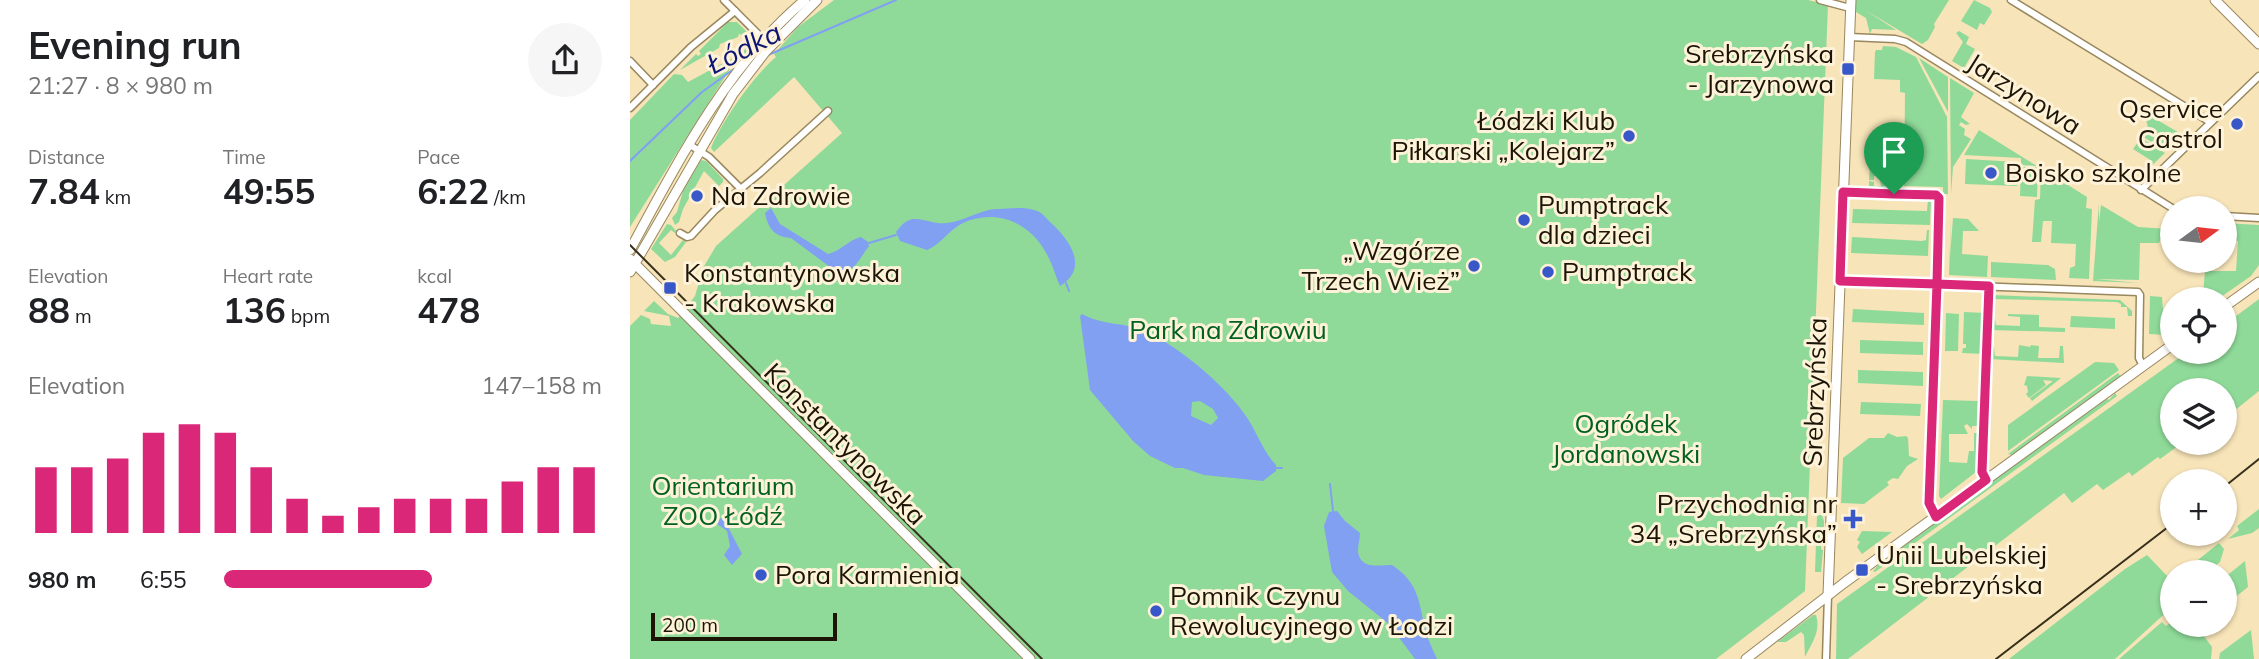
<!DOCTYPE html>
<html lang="en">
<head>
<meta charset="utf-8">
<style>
	:root { --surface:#fff; --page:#f6f6f6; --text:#202124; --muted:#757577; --accent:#db2777 }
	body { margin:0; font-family:Mulish,sans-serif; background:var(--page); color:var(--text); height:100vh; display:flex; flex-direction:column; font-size:26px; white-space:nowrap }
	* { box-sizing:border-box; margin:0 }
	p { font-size:23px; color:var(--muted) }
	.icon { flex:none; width:38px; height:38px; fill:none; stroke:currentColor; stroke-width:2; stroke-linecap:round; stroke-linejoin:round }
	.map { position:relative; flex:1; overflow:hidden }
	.panel { display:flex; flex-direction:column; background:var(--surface); width:630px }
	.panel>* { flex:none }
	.needle { width:46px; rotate:75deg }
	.controls { position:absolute; left:1530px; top:196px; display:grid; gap:14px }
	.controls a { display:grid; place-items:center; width:77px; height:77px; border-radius:50%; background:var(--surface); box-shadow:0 2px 5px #0004; font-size:35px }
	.scale { position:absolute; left:21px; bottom:18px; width:186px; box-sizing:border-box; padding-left:7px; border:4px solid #1c1505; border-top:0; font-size:19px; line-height:24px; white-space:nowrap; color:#1c1505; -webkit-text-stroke:5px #fef2d8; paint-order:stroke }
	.pin { position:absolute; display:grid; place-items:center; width:60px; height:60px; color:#fff; margin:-72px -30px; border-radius:50% 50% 50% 0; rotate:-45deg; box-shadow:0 0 7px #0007 }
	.pin .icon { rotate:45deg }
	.round { display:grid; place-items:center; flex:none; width:74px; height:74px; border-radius:37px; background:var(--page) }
	.summary { display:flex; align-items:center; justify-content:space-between; height:119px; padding:0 28px }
	h1 { font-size:38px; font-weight:700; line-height:52px }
	.figures { display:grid; grid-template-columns:repeat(3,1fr); gap:10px; height:119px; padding:7px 28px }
	.figures div { display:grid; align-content:center }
	.figures b { font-size:35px; font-weight:700 }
	.figures small { font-size:19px; font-weight:400 }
	.figures p { font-size:19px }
	.chart { height:196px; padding:14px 28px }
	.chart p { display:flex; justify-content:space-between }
	.chart svg { width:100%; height:126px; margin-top:7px; stroke:var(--accent); stroke-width:6 }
	ul { padding:0 28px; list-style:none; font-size:23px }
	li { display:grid; grid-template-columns:112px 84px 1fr; align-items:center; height:52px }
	li i { height:18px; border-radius:9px; background:var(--accent) }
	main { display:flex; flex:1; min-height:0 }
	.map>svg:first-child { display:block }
	.green { fill:#8fda99 }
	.water { fill:#81a0f2; fill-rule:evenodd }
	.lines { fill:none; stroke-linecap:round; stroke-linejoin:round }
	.stream { stroke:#81a0f2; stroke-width:2 }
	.street-casing { stroke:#99875e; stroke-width:9 }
	.secondary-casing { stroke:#99875e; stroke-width:11 }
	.street { stroke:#fff; stroke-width:6 }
	.secondary { stroke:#fff; stroke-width:9 }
	.tram { stroke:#372f1b; stroke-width:2 }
	.rail { stroke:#372f1b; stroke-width:2 }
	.route-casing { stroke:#fff; stroke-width:14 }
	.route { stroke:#db2777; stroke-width:9 }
	.poi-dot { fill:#3857c8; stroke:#fef2d8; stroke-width:2.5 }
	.labels { text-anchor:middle; stroke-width:6; stroke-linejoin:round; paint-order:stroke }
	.poi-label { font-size:26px; fill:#1c1505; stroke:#fef2d8; text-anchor:start }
	.street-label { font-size:26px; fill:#1c1505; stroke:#fef2d8 }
	.park-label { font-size:26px; fill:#016122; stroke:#fef2d8 }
	.water-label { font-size:28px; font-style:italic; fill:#0d1675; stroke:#fef2d8 }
</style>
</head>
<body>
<main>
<section class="panel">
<div class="summary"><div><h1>Evening run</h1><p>21:27 · 8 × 980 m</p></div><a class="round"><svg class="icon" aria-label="share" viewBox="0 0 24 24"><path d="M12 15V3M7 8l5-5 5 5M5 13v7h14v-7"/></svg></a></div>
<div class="figures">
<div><p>Distance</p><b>7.84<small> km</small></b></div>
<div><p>Time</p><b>49:55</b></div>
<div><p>Pace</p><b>6:22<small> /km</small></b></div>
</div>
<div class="figures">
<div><p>Elevation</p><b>88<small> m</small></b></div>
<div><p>Heart rate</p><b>136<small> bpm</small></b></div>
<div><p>kcal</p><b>478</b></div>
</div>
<div class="chart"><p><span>Elevation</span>147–158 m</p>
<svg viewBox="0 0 160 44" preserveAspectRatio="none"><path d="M5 44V21M15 44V21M25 44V18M35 44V9M45 44V6M55 44V9M65 44V21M75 44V32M85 44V38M95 44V35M105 44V32M115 44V32M125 44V32M135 44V26M145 44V21M155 44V21"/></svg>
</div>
<ul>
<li><b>980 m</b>6:55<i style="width:55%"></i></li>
</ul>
</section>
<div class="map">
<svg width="1629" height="659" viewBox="0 0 1629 659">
	<rect width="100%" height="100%" fill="#f7e4b8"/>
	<g class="green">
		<path d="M204,0H1178L1198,5L1175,591L1086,659H0V326L11,315L20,319L21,324L41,326L39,316L14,311L24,301L38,314L48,318L65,296L73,268L86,246L212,133L164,77L84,152L81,148C91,122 125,74 146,57L144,54L168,27Z"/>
		<path d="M1226,0H1319L1304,24L1305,27L1298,40L1292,44L1235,10L1266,30L1242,29L1240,34L1236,18L1226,12Z"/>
		<path d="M1344,0L1360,8L1362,12L1354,25L1350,23L1347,30L1331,21Z"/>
		<path d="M98,22H107L117,32L116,36L112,37V35L109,34L108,37L90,44L89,48L50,70L66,54L68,56L71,54L69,51Z"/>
		<path d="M1329,31L1339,37L1336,44L1345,49L1334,68L1322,61L1333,42L1326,33Z"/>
		<path d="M119,33L123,38C123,49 109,64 100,69L0,227V120L44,74L52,75L58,82L112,53L122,41Z"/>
		<path d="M1253,46L1266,47L1286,57L1317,117L1318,194H1313V187L1274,186L1275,93L1270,92V80L1244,79L1245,52L1246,50H1252Z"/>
		<path d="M1289,58L1318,77V112Z"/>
		<path d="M1320,78L1344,93L1331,117L1340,124L1336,125L1331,122L1329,125L1335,129L1334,135L1341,139L1323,167L1321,194Z"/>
		<path d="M1517,114L1553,135L1536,151L1512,136L1518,128L1516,119Z"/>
		<path d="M1349,130L1407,166L1391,165V158L1334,155Z"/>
		<path d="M1241,134L1266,135L1265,151H1262L1264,138L1257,137V143H1255L1253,183H1255V188H1262L1261,175H1265L1264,190L1239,189V181L1244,182V186H1251L1249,175L1244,176V180H1239L1240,162H1252V149L1241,148Z"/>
		<path d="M1511,138L1535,153L1517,170L1522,161L1503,149Z"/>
		<path d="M1336,159L1387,162V186L1335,184Z"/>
		<path d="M71,160L76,161L93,179V182L89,186L74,171L53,209L49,222L45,225L42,218L47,212L53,191Z"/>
		<path d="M1391,167H1408L1407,197L1390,196Z"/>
		<path d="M1411,168L1457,197L1456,208L1462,209L1459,279L1439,278L1440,268L1445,266L1446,244L1421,243L1422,221H1413L1411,242H1402L1405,200L1410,199Z"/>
		<path d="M1298,199H1301L1300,225L1222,223L1223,209L1297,211Z"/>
		<path d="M1469,203V222L1471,205L1508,227L1540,229L1542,227V237L1532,236L1529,243H1510L1509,280L1465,279L1509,283L1463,281Z"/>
		<path d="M1321,216L1320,257L1323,218L1338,219L1349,231H1333L1332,254L1358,256L1357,277L1319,275Z"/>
		<path d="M1594,223L1629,225V265L1621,276L1588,299H1569L1573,294L1575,271H1606L1608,241H1594Z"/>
		<path d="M37,224L41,225L46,231L45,233L41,230L29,243L41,255L53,240L56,242L45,257L35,262L21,249Z"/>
		<path d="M1297,230H1299L1298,256L1221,253L1222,237L1292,241L1296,240Z"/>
		<path d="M1361,262L1418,265L1425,269L1426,280L1361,277Z"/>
		<path d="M1362,295L1490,300L1502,311V316H1498L1497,307H1491V304L1487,302L1362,299Z"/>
		<path d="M1520,296L1532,297L1533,310H1542V332L1537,335L1519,334Z"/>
		<path d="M1629,299V391L1594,419V390H1542V443H1552L1530,459L1528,457L1502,476L1499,472L1473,490L1467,484L1442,503L1434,493L1218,659H1206L1207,604L1557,352H1594V325Z"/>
		<path d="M1223,309L1294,313V325L1222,322Z"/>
		<path d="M1334,312L1355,313L1354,354L1332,353L1333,348H1336V344H1333Z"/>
		<path d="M1316,313L1329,314L1328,351H1315Z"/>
		<path d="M1378,314L1409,315V327L1435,328V332L1360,330L1363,318L1365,319L1366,325L1390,326V317L1378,316Z"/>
		<path d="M1441,316L1485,318V329L1440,327Z"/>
		<path d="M1230,340L1293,342V355L1230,353Z"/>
		<path d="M1389,345L1400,347L1401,345L1409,346L1408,358H1429L1430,346H1433L1434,363L1359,359L1360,347H1364L1365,356L1388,357Z"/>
		<path d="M1465,362L1484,363L1489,370L1378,451V425Z"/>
		<path d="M1228,370L1293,372V386L1228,383Z"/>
		<path d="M1488,373L1491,377L1383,455L1378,454Z"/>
		<path d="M1397,376L1431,378L1402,401L1400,398L1423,381L1400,379L1413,380L1416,385L1399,398L1396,394L1398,392L1397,386L1394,385Z"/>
		<path d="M1485,393L1487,396L1245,572L1243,571L1251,562L1468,403L1478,399L1479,400Z"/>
		<path d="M1313,400L1348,401L1347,426H1342V429L1337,424L1334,426L1338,434H1319V462L1337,463L1339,451H1344V433H1347L1346,472L1311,499L1309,496Z"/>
		<path d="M1231,402L1291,404L1290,416L1230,414Z"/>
		<path d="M1258,433L1267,437L1276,436L1278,438L1279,456L1288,459L1277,466L1268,479L1263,478L1257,482L1259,485L1234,504L1211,503L1213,458L1239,438H1254Z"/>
		<path d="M1629,509V528L1622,533L1598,539L1609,530L1607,526Z"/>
		<path d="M1187,515H1192L1194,521V542L1191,543V549L1193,550L1191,572H1185Z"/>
		<path d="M1232,531L1262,532L1232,554L1227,547L1230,542L1227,540Z"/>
		<path d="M1589,543L1594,549L1590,562L1578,572H1553Z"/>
		<path d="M1517,555L1542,581V607L1485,659H1379L1495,569Z"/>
		<path d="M1615,561L1618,587L1594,606V578Z"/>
		<path d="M1183,615H1186C1191,631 1182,643 1175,657L1174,635L1171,632L1156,642H1147Z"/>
		<path d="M1532,622L1536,626L1542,622V625H1571L1568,628L1582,647L1581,659H1489Z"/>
		<path d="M1621,630L1624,659H1589L1590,653Z"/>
	</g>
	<g class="water">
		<path d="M141,208L150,224L198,254C211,251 218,240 231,237L238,242L239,246C230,257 225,273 208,273L161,238C144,237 138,228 135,213Z"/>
		<path d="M365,209C377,209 392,206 404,210C411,211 416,218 421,223C439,239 460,268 430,286C425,275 422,262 415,251C398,221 363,208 331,224C318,231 311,244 297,250L270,241L266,232C270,227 275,220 283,219C295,218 305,225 317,223C334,221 348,211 365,209Z"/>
		<path d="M452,314C473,326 499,322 520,333C554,351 597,387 618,419C628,435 633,451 646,465V471L633,481L574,475L553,468H545L520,456L503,441L460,390L450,316ZM570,401L583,409L588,418L581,425L561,416L562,402Z"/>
		<path d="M707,511L715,521L730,533C730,539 728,544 728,551C730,570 749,565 762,565C790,583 789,604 796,633C799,642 803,650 807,659H785L759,624L718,591L702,572L694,526L699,512Z"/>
		<path d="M93,515L98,519L96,523L112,554L102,565L94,555L100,546L97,531L83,521L85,518L90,519Z"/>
	</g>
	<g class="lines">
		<g class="stream">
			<path d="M138,55L266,0"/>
			<path d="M0,161L72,92L104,69"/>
			<path d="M239,243L266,235"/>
			<path d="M436,283L439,291"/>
			<path d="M646,468H652"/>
			<path d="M700,484L703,511"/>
		</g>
		<g class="street-casing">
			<g id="street">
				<path d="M94,0L136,42"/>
				<path d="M1190,0L1220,8"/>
				<path d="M1381,0L1580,122"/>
				<path d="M1219,37L1265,39L1276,42L1542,208"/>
				<path d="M0,61L23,85"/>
				<path d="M0,108L61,47L105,11"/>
				<path d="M60,145L79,157L111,189"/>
				<path d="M1511,190L1629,76"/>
				<path d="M1213,192L1306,195L1311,200L1299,503L1306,517"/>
				<path d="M1594,216L1629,218"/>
				<path d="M50,233L57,237L61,236L85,210L130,173L198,111"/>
				<path d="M1210,281L1508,292L1510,295L1509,358L1513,366"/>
				<path d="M1356,480L1352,472L1359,286"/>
				<path d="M1196,659L1198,595"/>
			</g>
		</g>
		<g class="secondary-casing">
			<g id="secondary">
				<path d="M1585,0L1629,44"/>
				<path d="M0,250C47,163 98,64 175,0"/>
				<path d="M0,259L400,659"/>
				<path d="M0,272L103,94L136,51L187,0"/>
				<path d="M1594,307L1629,282"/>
				<path d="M1198,595L1221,0"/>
				<path d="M1116,659L1214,583L1542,345"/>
			</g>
		</g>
		<use href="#street" class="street"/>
		<use href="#secondary" class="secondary"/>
		<path class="tram" d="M0,245L412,659"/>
		<g class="rail">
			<path d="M1594,487L1629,459"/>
			<path d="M1366,659L1542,524"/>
		</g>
	</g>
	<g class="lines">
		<g class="route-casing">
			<path id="route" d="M1264,194L1213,192L1210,281L1307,284L1299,503L1306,517L1356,480L1352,472L1359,286L1307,284L1309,198L1306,195L1264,194"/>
		</g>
		<use href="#route" class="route"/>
	</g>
	<g class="poi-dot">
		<rect x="1211" y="62" width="14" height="14" rx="3.5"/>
		<circle cx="1607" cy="124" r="7"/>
		<circle cx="999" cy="136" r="7"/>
		<circle cx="1361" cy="173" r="7"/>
		<circle cx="67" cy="196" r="7"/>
		<circle cx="894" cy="220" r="7"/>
		<circle cx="844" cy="266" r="7"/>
		<circle cx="918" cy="272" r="7"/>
		<rect x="33" y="281" width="14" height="14" rx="3.5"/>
		<path d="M1219.5 508.5h7v7h7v7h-7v7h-7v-7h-7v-7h7z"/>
		<rect x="1225" y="563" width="14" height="14" rx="3.5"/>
		<circle cx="131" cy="575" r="7"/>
		<circle cx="526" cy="611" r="7"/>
	</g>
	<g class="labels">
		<g class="poi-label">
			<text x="1204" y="63" text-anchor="end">Srebrzyńska<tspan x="1204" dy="30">- Jarzynowa</tspan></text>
			<text x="1593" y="118" text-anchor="end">Qservice<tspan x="1593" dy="30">Castrol</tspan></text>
			<text x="985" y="130" text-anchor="end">Łódzki Klub<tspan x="985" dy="30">Piłkarski „Kolejarz”</tspan></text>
			<text x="1375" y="182">Boisko szkolne</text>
			<text x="81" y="205">Na Zdrowie</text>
			<text x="908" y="214">Pumptrack<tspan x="908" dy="30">dla dzieci</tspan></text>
			<text x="830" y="260" text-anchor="end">„Wzgórze<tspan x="830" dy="30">Trzech Wież”</tspan></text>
			<text x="932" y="281">Pumptrack</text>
			<text x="54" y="282">Konstantynowska<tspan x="54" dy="30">- Krakowska</tspan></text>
			<text x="1207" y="513" text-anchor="end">Przychodnia nr<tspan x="1207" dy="30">34 „Srebrzyńska”</tspan></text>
			<text x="1246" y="564">Unii Lubelskiej<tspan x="1246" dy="30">- Srebrzyńska</tspan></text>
			<text x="145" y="584">Pora Karmienia</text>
			<text x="540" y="605">Pomnik Czynu<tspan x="540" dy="30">Rewolucyjnego w Łodzi</tspan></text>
		</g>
		<g class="street-label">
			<text transform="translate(1394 94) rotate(32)" y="9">Jarzynowa</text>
			<text transform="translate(1185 392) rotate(-88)" y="9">Srebrzyńska</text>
			<text transform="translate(215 444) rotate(45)" y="9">Konstantynowska</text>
		</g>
		<g class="park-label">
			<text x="598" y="339">Park na Zdrowiu</text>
			<text x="996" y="433">Ogródek<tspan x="996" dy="30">Jordanowski</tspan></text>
			<text x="93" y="495">Orientarium<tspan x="93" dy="30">ZOO Łódź</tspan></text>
		</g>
		<g class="water-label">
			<text transform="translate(114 48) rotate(-27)" y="10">Łódka</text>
		</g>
	</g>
</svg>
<div class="controls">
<a><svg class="needle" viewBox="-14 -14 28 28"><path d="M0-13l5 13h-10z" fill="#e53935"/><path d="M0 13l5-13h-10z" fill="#757577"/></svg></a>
<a><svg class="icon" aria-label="locate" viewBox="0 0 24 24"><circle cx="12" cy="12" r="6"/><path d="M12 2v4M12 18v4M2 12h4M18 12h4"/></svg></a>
<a><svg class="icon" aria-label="layers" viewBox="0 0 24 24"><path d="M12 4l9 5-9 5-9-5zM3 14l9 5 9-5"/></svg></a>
<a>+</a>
<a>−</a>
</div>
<div class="scale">200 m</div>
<div class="pin" style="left:1264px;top:194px;background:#1e9e55"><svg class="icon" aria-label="arrive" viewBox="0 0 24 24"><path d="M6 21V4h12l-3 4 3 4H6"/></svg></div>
</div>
</main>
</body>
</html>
